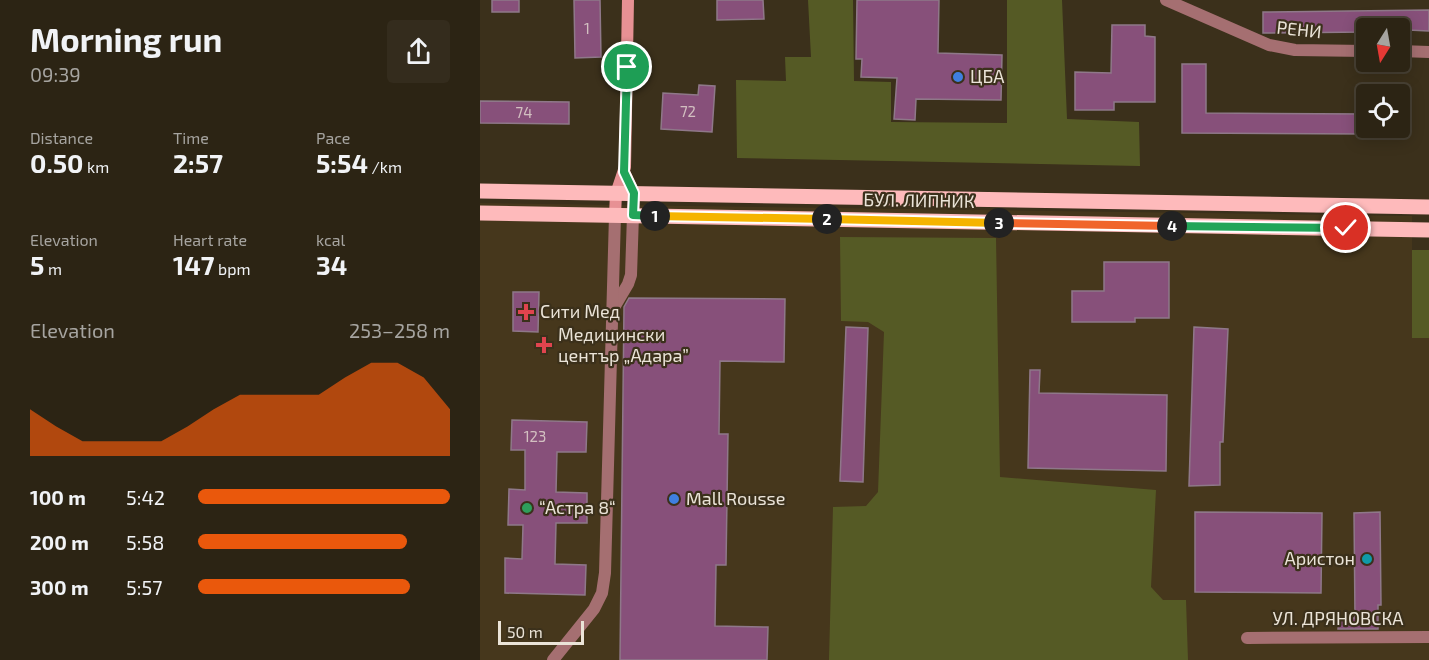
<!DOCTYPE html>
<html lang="en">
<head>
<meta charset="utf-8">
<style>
	:root { --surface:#2c2414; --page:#342c1d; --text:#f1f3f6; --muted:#a6a4a0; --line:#484134; --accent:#ea580c }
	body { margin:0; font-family:"Exo 2",sans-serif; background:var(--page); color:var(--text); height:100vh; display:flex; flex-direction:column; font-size:22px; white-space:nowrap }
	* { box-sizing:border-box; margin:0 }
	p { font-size:20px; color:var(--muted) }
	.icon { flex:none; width:33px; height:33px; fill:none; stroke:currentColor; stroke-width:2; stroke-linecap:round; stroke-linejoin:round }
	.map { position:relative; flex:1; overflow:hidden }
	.side { display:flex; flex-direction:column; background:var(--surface); width:480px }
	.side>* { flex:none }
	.needle { width:39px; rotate:191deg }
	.fabs { position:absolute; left:876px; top:18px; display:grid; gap:12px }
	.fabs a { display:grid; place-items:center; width:54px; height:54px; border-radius:6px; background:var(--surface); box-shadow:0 3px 15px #0003,0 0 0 2px var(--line); font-size:30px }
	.scale { position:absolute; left:18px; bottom:15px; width:86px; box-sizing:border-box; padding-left:6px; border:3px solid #ebe4d8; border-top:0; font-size:16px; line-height:21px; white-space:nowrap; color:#ebe4d8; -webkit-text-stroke:4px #3b301b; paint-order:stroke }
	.pin { position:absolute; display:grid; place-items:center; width:51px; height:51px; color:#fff; margin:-26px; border:3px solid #fff; border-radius:50%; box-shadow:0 2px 6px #0007 }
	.km { position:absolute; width:30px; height:30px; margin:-15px; border-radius:50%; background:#222; color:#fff; font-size:16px; line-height:30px; text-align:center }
	.round { display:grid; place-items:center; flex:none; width:63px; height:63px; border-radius:6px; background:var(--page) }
	.headline { display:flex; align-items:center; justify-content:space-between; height:102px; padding:0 30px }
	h1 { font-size:33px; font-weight:700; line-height:45px }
	.metrics { display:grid; grid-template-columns:repeat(3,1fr); gap:9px; height:102px; padding:6px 30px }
	.metrics div { display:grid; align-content:center }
	.metrics b { font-size:26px; font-weight:700 }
	.metrics small { font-size:16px; font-weight:400 }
	.metrics p { font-size:16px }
	.chart { height:168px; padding:12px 30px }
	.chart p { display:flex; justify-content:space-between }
	.chart svg { width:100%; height:108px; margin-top:6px; fill:var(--accent); opacity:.7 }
	ul { padding:0 30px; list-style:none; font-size:20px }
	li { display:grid; grid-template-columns:96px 72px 1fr; align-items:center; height:45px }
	li i { height:15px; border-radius:8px; background:var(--accent) }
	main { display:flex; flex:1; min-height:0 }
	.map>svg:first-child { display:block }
	.built { fill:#46371c }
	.green { fill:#555a25 }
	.building { fill:#87507a; stroke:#8f7889; stroke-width:1.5 }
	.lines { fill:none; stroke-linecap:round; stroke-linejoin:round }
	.street { stroke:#a56f71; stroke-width:12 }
	.secondary { stroke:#e79194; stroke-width:12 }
	.primary { stroke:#febabb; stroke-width:15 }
	.split-1-casing { stroke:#fff; stroke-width:12 }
	.split-2-casing { stroke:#fff; stroke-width:12 }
	.split-3-casing { stroke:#fff; stroke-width:12 }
	.split-4-casing { stroke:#fff; stroke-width:12 }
	.split-5-casing { stroke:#fff; stroke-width:12 }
	.split-1 { stroke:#22a559; stroke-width:8 }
	.split-2 { stroke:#f5b400; stroke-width:8 }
	.split-3 { stroke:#f5b400; stroke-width:8 }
	.split-4 { stroke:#f0652b; stroke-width:8 }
	.split-5 { stroke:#22a559; stroke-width:8 }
	.shop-dot { fill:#3f7fe0; stroke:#3b301b; stroke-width:2 }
	.health-dot { fill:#e0444e; stroke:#3b301b; stroke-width:2 }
	.leisure-dot { fill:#2e9e5b; stroke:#3b301b; stroke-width:2 }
	.culture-dot { fill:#0f9aa8; stroke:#3b301b; stroke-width:2 }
	.labels { text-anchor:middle; stroke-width:4.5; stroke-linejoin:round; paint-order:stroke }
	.number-label { font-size:15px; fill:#d2bfc0 }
	.street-label { font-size:18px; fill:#ebe4d8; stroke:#3b301b }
	.poi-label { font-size:18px; fill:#ebe4d8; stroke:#3b301b; text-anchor:start }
</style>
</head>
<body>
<main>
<section class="side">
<div class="headline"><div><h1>Morning run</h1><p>09:39</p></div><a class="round"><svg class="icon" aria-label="share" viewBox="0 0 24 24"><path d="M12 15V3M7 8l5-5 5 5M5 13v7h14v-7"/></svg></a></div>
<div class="metrics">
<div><p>Distance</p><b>0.50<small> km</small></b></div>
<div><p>Time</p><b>2:57</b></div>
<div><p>Pace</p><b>5:54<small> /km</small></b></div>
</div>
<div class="metrics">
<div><p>Elevation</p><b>5<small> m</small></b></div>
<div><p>Heart rate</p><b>147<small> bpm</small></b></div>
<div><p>kcal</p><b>34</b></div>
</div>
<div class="chart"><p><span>Elevation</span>253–258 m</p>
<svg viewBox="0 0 160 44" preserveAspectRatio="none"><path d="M0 44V25L10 32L20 38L30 38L40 38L50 38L60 32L70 25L80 19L90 19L100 19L110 19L120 12L130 6L140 6L150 12L160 25V44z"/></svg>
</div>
<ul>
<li><b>100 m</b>5:42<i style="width:100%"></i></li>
<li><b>200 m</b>5:58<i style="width:83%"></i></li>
<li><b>300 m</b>5:57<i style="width:84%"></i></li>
</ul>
</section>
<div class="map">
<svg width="949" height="660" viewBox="0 0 949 660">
	<rect width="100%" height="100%" fill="#3b301b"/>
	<path class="built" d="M0,203L932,216V338H949V660H0Z"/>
	<g class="green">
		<path d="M328,0H373L374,81L411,82V122L527,123V0H582L587,119L659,122L660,166L257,158L256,80L306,81L305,57H331Z"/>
		<path d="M360,237L516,238L520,477L676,490L671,587L683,600H706L708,660H349L353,507L386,506L398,492L404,332L388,322L361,321Z"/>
		<rect x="932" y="250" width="17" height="88"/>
	</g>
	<g class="building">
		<rect x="12" y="0" width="27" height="12"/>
		<path d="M94,0H120L121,57L95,58Z"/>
		<path d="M237,0H283L284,19L237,20Z"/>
		<path d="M377,0H459L458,53L522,55L521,100L436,99L435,120L414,119L417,78L381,77L382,59H376Z"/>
		<path d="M949,10V31L886,28V32L783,33V12Z"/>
		<path d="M632,25H665V36L675,37V102H634V110H595V72L631,73Z"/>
		<path d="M702,64H726V113L886,114V134L702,133Z"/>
		<path d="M219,85L235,86L232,132L181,129L183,93L218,95Z"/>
		<path d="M0,101L89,102V124L0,123Z"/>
		<path d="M624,262H689V318H655V322H592V291H624Z"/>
		<path d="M33,292H59L58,332L33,331Z"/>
		<path d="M149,298L305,299L304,362L240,361L239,434H248L246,565H236L235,626L288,627L287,660H140L144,307Z"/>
		<path d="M366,327L388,328L383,482L360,481Z"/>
		<path d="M714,327L748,329L743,442H740V485L709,486Z"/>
		<path d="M550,370H560L559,393L687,395L686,471L548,468Z"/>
		<path d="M32,420L107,422L106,452H77L76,492L107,493V523H76L75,564L106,565L105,595L25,593V558L42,559L43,525H28L29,489L45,490V450H31Z"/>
		<path d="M715,512L842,513L841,593L715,592Z"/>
		<path d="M900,512L901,605H898V629H858L859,618H875L874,513Z"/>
	</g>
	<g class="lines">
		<g class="street">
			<path d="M686,0L789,45L815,50L886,51"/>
			<path d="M920,51L949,52"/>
			<path d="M132,311L148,284L151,275L153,215"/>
			<path d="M767,638L949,637"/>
			<path d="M73,660L114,609L122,593L125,573L135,215"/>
		</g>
		<g class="secondary">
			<path d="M144,172L154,193L153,215"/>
			<path d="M135,215L136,194L145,167L148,0"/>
		</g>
		<g class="primary">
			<path d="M0,191L949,207"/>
			<path d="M0,213L949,230"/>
		</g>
	</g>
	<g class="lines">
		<g class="split-1-casing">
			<path id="split-1" d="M147,67L144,172L154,193L153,215L175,216"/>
		</g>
		<g class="split-2-casing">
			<path id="split-2" d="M175,216L347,219"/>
		</g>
		<g class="split-3-casing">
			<path id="split-3" d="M347,219L519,223"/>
		</g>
		<g class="split-4-casing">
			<path id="split-4" d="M519,223L692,226"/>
		</g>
		<g class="split-5-casing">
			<path id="split-5" d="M692,226L866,228"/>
		</g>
		<use href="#split-1" class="split-1"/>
		<use href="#split-2" class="split-2"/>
		<use href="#split-3" class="split-3"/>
		<use href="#split-4" class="split-4"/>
		<use href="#split-5" class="split-5"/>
	</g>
	<g class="shop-dot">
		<circle cx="478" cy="77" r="6"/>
		<circle cx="194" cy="499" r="6"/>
	</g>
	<g class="health-dot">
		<path d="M43 303h6v6h6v6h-6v6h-6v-6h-6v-6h6z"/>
		<path d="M61 336h6v6h6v6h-6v6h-6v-6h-6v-6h6z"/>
	</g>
	<circle class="leisure-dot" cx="47" cy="508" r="6"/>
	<circle class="culture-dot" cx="887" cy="559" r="6"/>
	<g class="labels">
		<g class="number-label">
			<text x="107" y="34">1</text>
			<text x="208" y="117">72</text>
			<text x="44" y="118">74</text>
			<text x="55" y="442">123</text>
		</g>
		<g class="street-label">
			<text transform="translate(819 30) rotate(6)" y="6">РЕНИ</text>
			<text transform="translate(439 201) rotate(1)" y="6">БУЛ. ЛИПНИК</text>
			<text x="858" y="625">УЛ. ДРЯНОВСКА</text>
		</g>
		<g class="poi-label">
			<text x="490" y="83">ЦБА</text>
			<text x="60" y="318">Сити Мед</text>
			<text x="78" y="341">Медицински<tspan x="78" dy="21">център „Адара”</tspan></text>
			<text x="206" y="505">Mall Rousse</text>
			<text x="59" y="514">“Астра 8“</text>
			<text x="875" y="565" text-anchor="end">Аристон</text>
		</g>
	</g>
</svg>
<div class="fabs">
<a><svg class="needle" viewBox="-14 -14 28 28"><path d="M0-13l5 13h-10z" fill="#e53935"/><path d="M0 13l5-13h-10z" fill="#a6a4a0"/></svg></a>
<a><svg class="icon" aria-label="locate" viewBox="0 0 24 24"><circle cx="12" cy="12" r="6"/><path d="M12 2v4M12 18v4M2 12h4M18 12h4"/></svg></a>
</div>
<div class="scale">50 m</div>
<div class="pin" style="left:147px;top:67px;background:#1e9e55"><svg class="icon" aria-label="arrive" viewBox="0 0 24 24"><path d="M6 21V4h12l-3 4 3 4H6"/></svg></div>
<div class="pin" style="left:866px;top:228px;background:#d93025"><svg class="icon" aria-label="check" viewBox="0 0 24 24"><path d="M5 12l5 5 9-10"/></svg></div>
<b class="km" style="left:175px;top:216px">1</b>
<b class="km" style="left:347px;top:219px">2</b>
<b class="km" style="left:519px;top:223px">3</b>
<b class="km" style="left:692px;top:226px">4</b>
</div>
</main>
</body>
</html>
